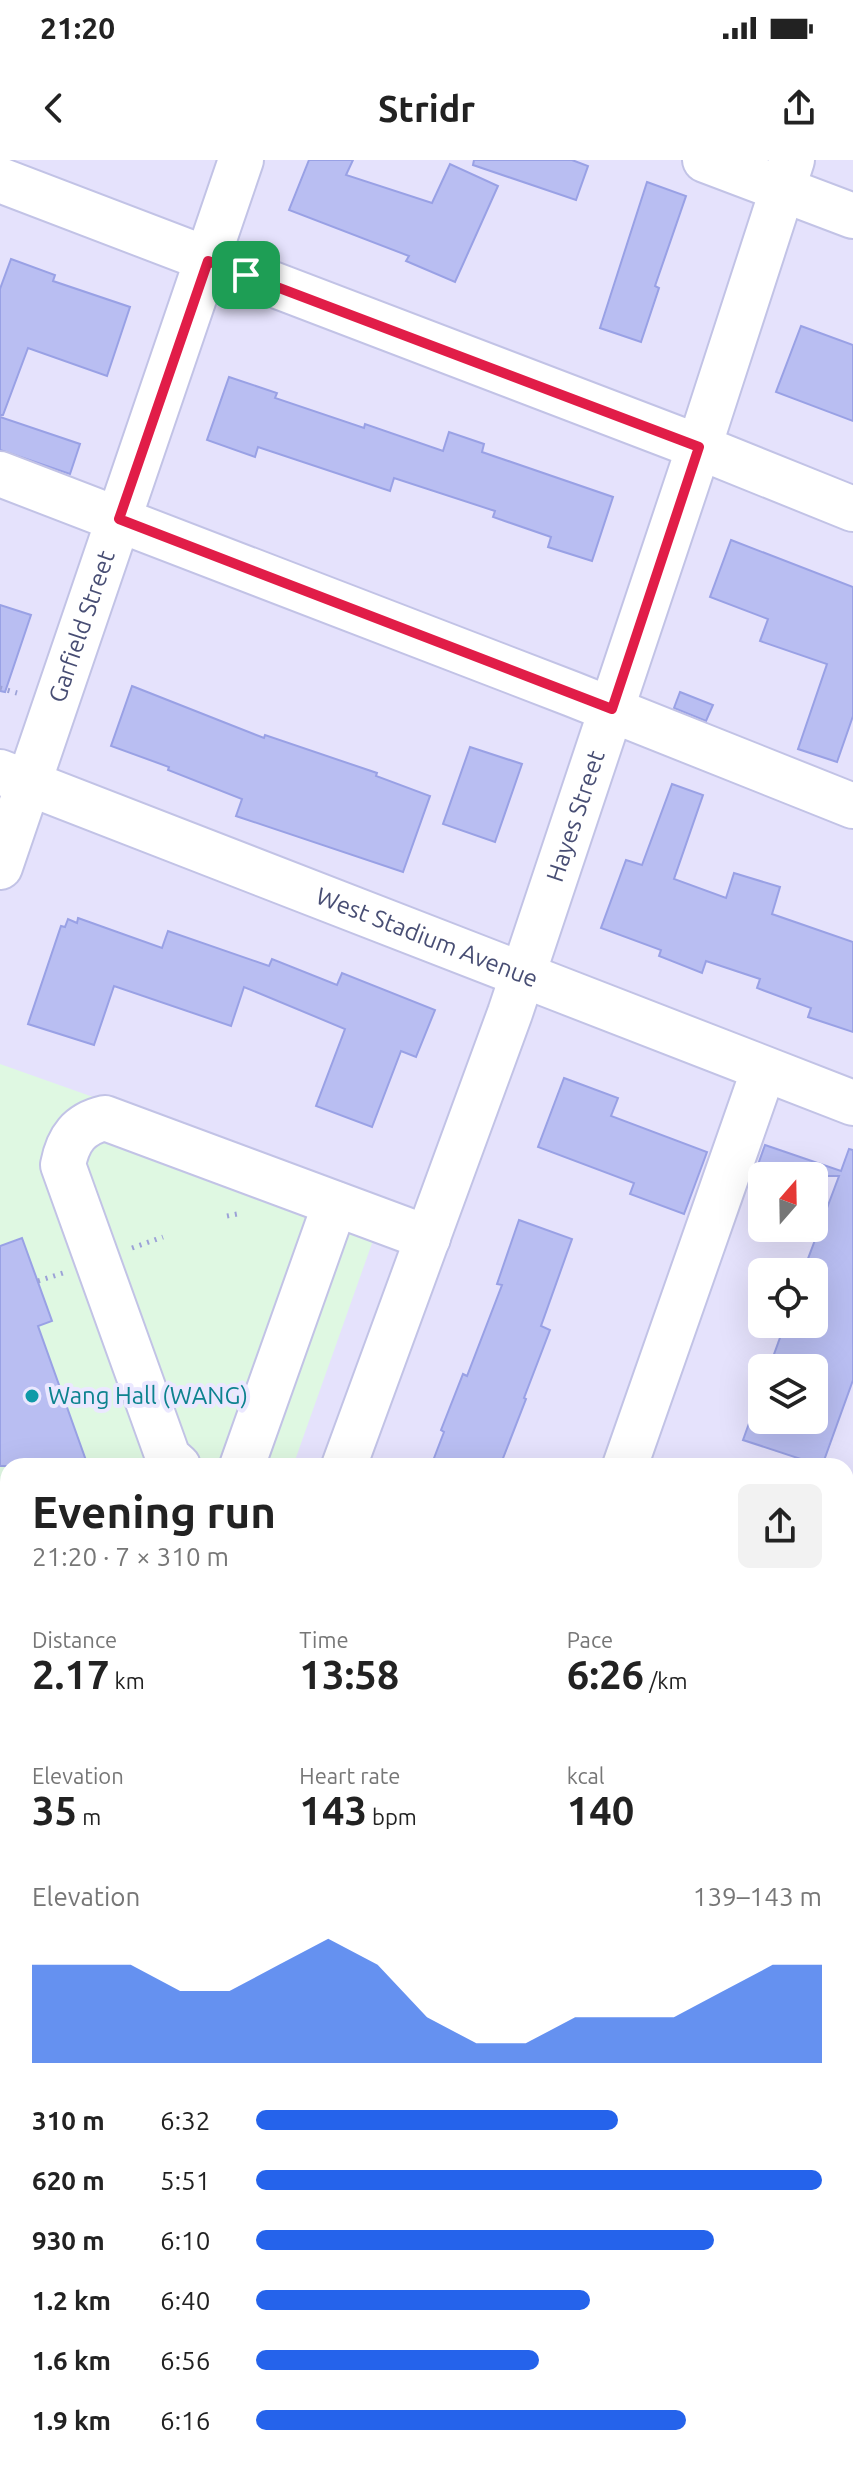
<!DOCTYPE html>
<html lang="en">
<head>
<meta charset="utf-8">
<style>
	:root { --surface:#fff; --page:#f2f2f2; --text:#222; --muted:#767676; --accent:#2563eb }
	body { margin:0; font-family:Ubuntu,sans-serif; background:var(--page); color:var(--text); height:100vh; display:flex; flex-direction:column; font-size:30px; white-space:nowrap }
	* { box-sizing:border-box; margin:0 }
	p { font-size:26px; color:var(--muted) }
	.icon { flex:none; width:44px; height:44px; fill:none; stroke:currentColor; stroke-width:2; stroke-linecap:round; stroke-linejoin:round }
	.map { position:relative; flex:1; overflow:hidden }
	.panel { position:absolute; left:0px; top:1298px; width:854px; height:1008px; display:flex; flex-direction:column; background:var(--surface); border-radius:24px 24px 0 0; box-shadow:0 8px 32px #0002 }
	.panel>* { flex:none }
	.needle { width:52px; rotate:20deg }
	.controls { position:absolute; left:748px; top:1002px; display:grid; gap:16px }
	.controls a { display:grid; place-items:center; width:80px; height:80px; border-radius:12px; background:var(--surface); box-shadow:0 8px 32px #0002; font-size:40px }
	.pin { position:absolute; display:grid; place-items:center; width:68px; height:68px; color:#fff; margin:-34px; border-radius:16px; box-shadow:0 4px 12px #0006 }
	.round { display:grid; place-items:center; flex:none; width:84px; height:84px; border-radius:12px; background:var(--page) }
	.headline { display:flex; align-items:center; justify-content:space-between; height:136px; padding:0 32px }
	h1 { font-size:44px; font-weight:700; line-height:60px }
	.figures { display:grid; grid-template-columns:repeat(3,1fr); gap:12px; height:136px; padding:8px 32px }
	.figures div { display:grid; align-content:center }
	.figures b { font-size:40px; font-weight:700 }
	.figures small { font-size:22px; font-weight:400 }
	.figures p { font-size:22px }
	.chart { height:224px; padding:16px 32px }
	.chart p { display:flex; justify-content:space-between }
	.chart svg { width:100%; height:144px; margin-top:8px; fill:var(--accent); opacity:.7 }
	ul { padding:0 32px; list-style:none; font-size:26px }
	li { display:grid; grid-template-columns:128px 96px 1fr; align-items:center; height:60px }
	li i { height:20px; border-radius:10px; background:var(--accent) }
	.status { display:flex; justify-content:space-between; align-items:center; height:56px; padding:0 40px; background:var(--surface); direction:ltr }
	.status svg { height:22px; fill:currentColor }
	header { display:flex; justify-content:space-between; align-items:center; height:104px; padding:0 32px; background:var(--surface); font-size:36px; font-weight:700 }
	.map>svg:first-child { display:block }
	.education { fill:#dff8e2 }
	.building { fill:#b9bef2; stroke:#99a1e5; stroke-width:2 }
	.lines { fill:none; stroke-linecap:round; stroke-linejoin:round }
	.minor-casing { stroke:#c2c3e6; stroke-width:48 }
	.major-casing { stroke:#fff; stroke-width:48 }
	.path { stroke:#9ca2d7; stroke-width:5; stroke-dasharray:2 6; stroke-linecap:butt }
	.minor { stroke:#fff; stroke-width:44 }
	.major { stroke:#a799fc; stroke-width:44 }
	.route-casing { stroke:#fff; stroke-width:16 }
	.route { stroke:#e11d48; stroke-width:10 }
	.culture-dot { fill:#0f9aa8; stroke:#ebe8ff; stroke-width:3 }
	.labels { text-anchor:middle; stroke-width:8; stroke-linejoin:round; paint-order:stroke }
	.street-label { font-size:24px; fill:#484e74; stroke:#ebe8ff }
	.culture-label { font-size:24px; fill:#0d838f; stroke:#ebe8ff; text-anchor:start }
</style>
</head>
<body>
<div class="status"><b>21:20</b><svg viewBox="0 0 49 12"><path d="M0 12V9h3v3zM5 12V6h3v6zM10 12V3h3v9zM15 12V0h3v12zM26 1h20v11H26zM47 4h2v5h-2z"/></svg></div>
<header><svg class="icon" aria-label="back" viewBox="0 0 24 24"><path d="M15 5l-7 7 7 7"/></svg>Stridr<svg class="icon" aria-label="share" viewBox="0 0 24 24"><path d="M12 15V3M7 8l5-5 5 5M5 13v7h14v-7"/></svg></header>
<div class="map">
<svg width="853" height="2306" viewBox="0 0 853 2306">
	<rect width="100%" height="100%" fill="#e5e2fc"/>
	<path class="education" d="M0,904L387,1041L293,1306H8V2298H496L493,2306H0Z"/>
	<g class="building">
		<path d="M309,0H353L346,15L432,43L450,4L498,26L455,122L406,101L409,96L289,50Z"/>
		<path d="M474,0H572L588,6L576,40L473,5Z"/>
		<path d="M647,22L686,36L655,126L659,128L641,182L600,168Z"/>
		<path d="M11,99L55,115L53,121L130,147L107,216L28,188L3,255H0V129Z"/>
		<path d="M801,166L853,185V261L776,232Z"/>
		<path d="M229,217L277,233L275,238L364,268L365,264L443,291L449,272L484,284L482,292L613,337L592,401L548,387L551,377L493,357L495,351L394,318L390,331L258,287L255,297L207,280Z"/>
		<path d="M0,257L80,284L70,314L0,290Z"/>
		<path d="M731,380L853,427V556L837,602L798,589L827,504L760,481L768,459L710,437Z"/>
		<path d="M0,445L31,455L5,532L0,531Z"/>
		<path d="M132,526L264,578L265,575L377,613L376,616L430,636L403,712L236,656L242,639L168,610L169,607L111,586Z"/>
		<path d="M680,532L713,545L706,561L674,548Z"/>
		<path d="M470,587L522,604L495,682L443,664Z"/>
		<path d="M672,624L703,635L674,719L726,738L734,713L780,727L772,754L853,782V872L808,857L811,848L757,828L760,819L706,801L702,813L659,796L661,790L601,768L626,700L642,705Z"/>
		<path d="M78,758L162,788L168,771L269,806L272,799L337,825L342,813L435,850L416,897L401,891L372,967L316,946L345,869L244,827L231,866L114,826L94,885L28,864L61,766L65,767L68,759L77,763Z"/>
		<path d="M564,918L618,938L611,956L707,992L684,1054L630,1034L634,1023L538,987Z"/>
		<path d="M765,985L841,1011L849,989L853,990V1220L822,1306L743,1280L762,1227V1260H814V1208H769L785,1164H814V1112H803L839,1016H754Z"/>
		<path d="M519,1060L572,1079L541,1166L550,1170L524,1238L526,1239L500,1306H431L444,1272L441,1270L463,1214L467,1216L502,1125L497,1124Z"/>
		<path d="M22,1078L52,1161L38,1166L88,1306H0V1086Z"/>
	</g>
	<g class="lines">
		<g class="minor-casing">
			<g id="minor">
				<path d="M705,0L853,56"/>
				<path d="M0,20L699,287L853,349"/>
				<path d="M0,314L572,534L853,646"/>
				<path id="s1" d="M0,612L853,943"/>
				<path id="s2" d="M0,707L241,0"/>
				<path d="M178,1306L168,1297L63,1005C68,979 79,964 105,958L428,1078"/>
				<path d="M242,1306L335,1044"/>
				<path id="s3" d="M344,1306L510,853L699,287L792,0"/>
				<path d="M625,1306L764,909"/>
				<path d="M846,1455L853,1436"/>
				<path d="M846,1517L853,1519"/>
				<path d="M0,1526L8,1524"/>
				<path d="M846,1847L853,1850"/>
				<path d="M846,2177L853,2179"/>
				<path d="M542,2306L545,2298"/>
				<path d="M740,2306L743,2298"/>
			</g>
		</g>
		<g class="major-casing">
			<g id="major">
				<path d="M0,1750L8,1773"/>
				<path d="M0,1921L8,1943"/>
				<path d="M139,2298L142,2306"/>
				<path d="M193,2298L196,2306"/>
			</g>
		</g>
		<g class="path">
			<path d="M0,528L17,533"/>
			<path d="M227,1056L242,1053"/>
			<path d="M132,1088L163,1077"/>
			<path d="M38,1121L63,1113"/>
			<path d="M846,1339L853,1319"/>
			<path d="M0,1460L8,1461"/>
			<path d="M0,1648L8,1643"/>
			<path d="M0,2033L8,2053"/>
			<path d="M80,2298L83,2306"/>
		</g>
		<use href="#minor" class="minor"/>
		<use href="#major" class="major"/>
	</g>
	<g class="lines">
		<g class="route-casing">
			<path id="route" d="M208,101L699,287L612,549L119,359Z"/>
		</g>
		<use href="#route" class="route"/>
	</g>
	<circle class="culture-dot" cx="32" cy="1236" r="8"/>
	<g class="labels">
		<g class="street-label">
			<text dy="8" stroke="none"><textPath href="#s2" startOffset="254">Garfield Street</textPath></text>
			<text dy="8" stroke="none"><textPath href="#s3" startOffset="690">Hayes Street</textPath></text>
			<text dy="8" stroke="none"><textPath href="#s1" startOffset="458">West Stadium Avenue</textPath></text>
		</g>
		<g class="culture-label">
			<text x="48" y="1244">Wang Hall (WANG)</text>
		</g>
	</g>
</svg>
<div class="controls">
<a><svg class="needle" viewBox="-14 -14 28 28"><path d="M0-13l5 13h-10z" fill="#e53935"/><path d="M0 13l5-13h-10z" fill="#767676"/></svg></a>
<a><svg class="icon" aria-label="locate" viewBox="0 0 24 24"><circle cx="12" cy="12" r="6"/><path d="M12 2v4M12 18v4M2 12h4M18 12h4"/></svg></a>
<a><svg class="icon" aria-label="layers" viewBox="0 0 24 24"><path d="M12 4l9 5-9 5-9-5zM3 14l9 5 9-5"/></svg></a>
</div>
<div class="pin" style="left:246px;top:115px;background:#1e9e55"><svg class="icon" aria-label="arrive" viewBox="0 0 24 24"><path d="M6 21V4h12l-3 4 3 4H6"/></svg></div>
<section class="panel">
<div class="headline"><div><h1>Evening run</h1><p>21:20 · 7 × 310 m</p></div><a class="round"><svg class="icon" aria-label="share" viewBox="0 0 24 24"><path d="M12 15V3M7 8l5-5 5 5M5 13v7h14v-7"/></svg></a></div>
<div class="figures">
<div><p>Distance</p><b>2.17<small> km</small></b></div>
<div><p>Time</p><b>13:58</b></div>
<div><p>Pace</p><b>6:26<small> /km</small></b></div>
</div>
<div class="figures">
<div><p>Elevation</p><b>35<small> m</small></b></div>
<div><p>Heart rate</p><b>143<small> bpm</small></b></div>
<div><p>kcal</p><b>140</b></div>
</div>
<div class="chart"><p><span>Elevation</span>139–143 m</p>
<svg viewBox="0 0 160 44" preserveAspectRatio="none"><path d="M0 44V14L10 14L20 14L30 22L40 22L50 14L60 6L70 14L80 30L90 38L100 38L110 30L120 30L130 30L140 22L150 14L160 14V44z"/></svg>
</div>
<ul>
<li><b>310 m</b>6:32<i style="width:64%"></i></li>
<li><b>620 m</b>5:51<i style="width:100%"></i></li>
<li><b>930 m</b>6:10<i style="width:81%"></i></li>
<li><b>1.2 km</b>6:40<i style="width:59%"></i></li>
<li><b>1.6 km</b>6:56<i style="width:50%"></i></li>
<li><b>1.9 km</b>6:16<i style="width:76%"></i></li>
</ul>
</section>
</div>
</body>
</html>
